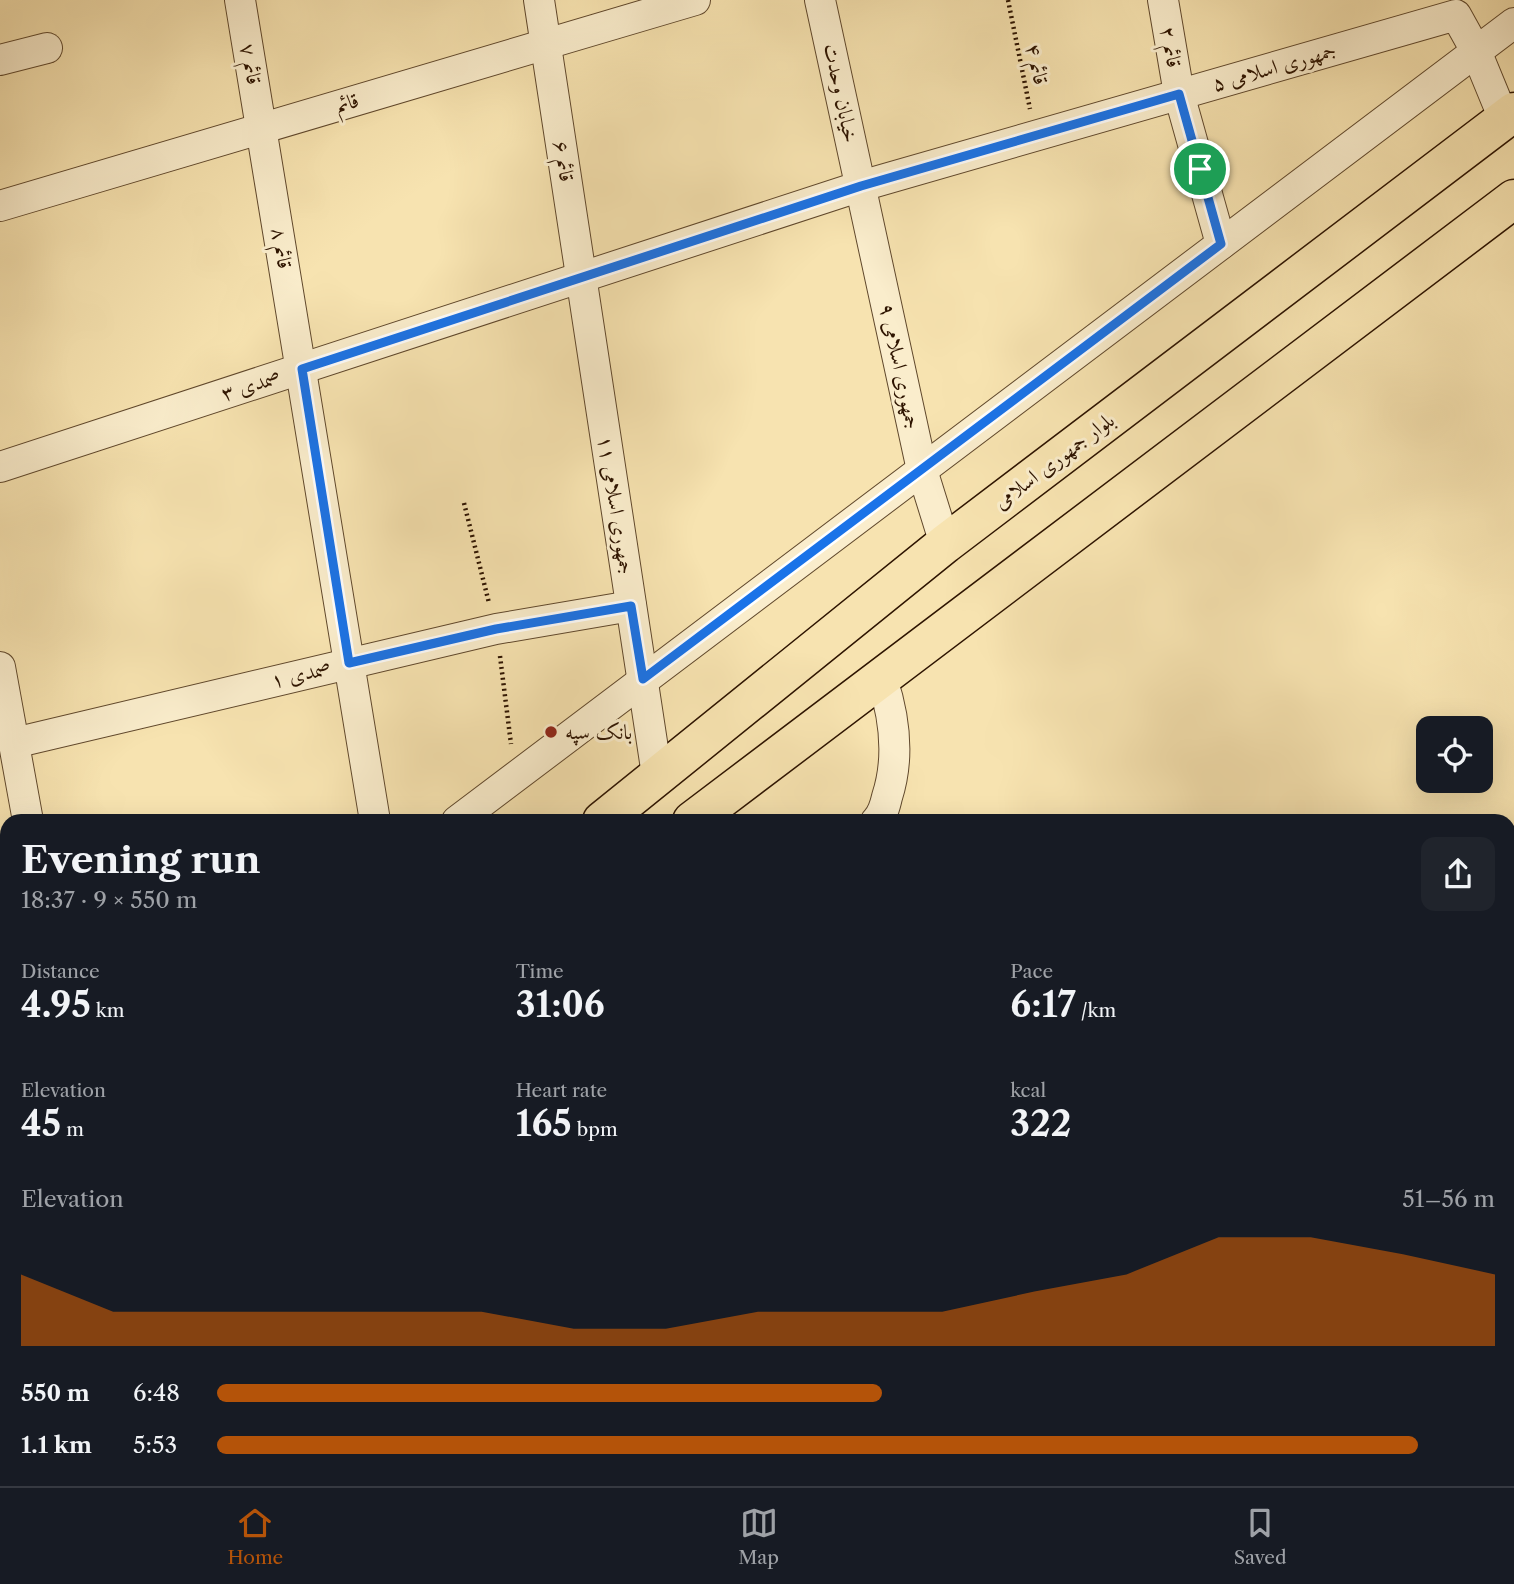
<!DOCTYPE html>
<html lang="en">
<head>
<meta charset="utf-8">
<style>
	:root { --surface:#171b24; --page:#20242c; --text:#f1f3f6; --muted:#9ea1a6; --line:#363941; --accent:#b45309 }
	body { margin:0; font-family:"Libre Caslon Text",Amiri,serif; background:var(--page); color:var(--text); height:100vh; display:flex; flex-direction:column; font-size:26px; white-space:nowrap }
	* { box-sizing:border-box; margin:0 }
	p { font-size:23px; color:var(--muted) }
	.icon { flex:none; width:38px; height:38px; fill:none; stroke:currentColor; stroke-width:2; stroke-linecap:round; stroke-linejoin:round }
	.map { position:relative; flex:1; overflow:hidden }
	.drawer { position:absolute; left:0px; top:814px; width:1516px; height:674px; display:flex; flex-direction:column; background:var(--surface); border-radius:21px 21px 0 0; box-shadow:0 7px 28px #0002 }
	.drawer>* { flex:none }
	.buttons { position:absolute; left:1416px; top:716px; display:grid; gap:14px }
	.buttons a { display:grid; place-items:center; width:77px; height:77px; border-radius:14px; background:var(--surface); box-shadow:0 7px 28px #0002; font-size:35px }
	.pin { position:absolute; display:grid; place-items:center; width:60px; height:60px; color:#fff; margin:-30px; border:4px solid #fff; border-radius:50%; box-shadow:0 2px 7px #0007 }
	.round { display:grid; place-items:center; flex:none; width:74px; height:74px; border-radius:14px; background:var(--page) }
	.headline { display:flex; align-items:center; justify-content:space-between; height:119px; padding:0 21px }
	h1 { font-size:38px; font-weight:700; line-height:52px }
	.metrics { display:grid; grid-template-columns:repeat(3,1fr); gap:10px; height:119px; padding:7px 21px }
	.metrics div { display:grid; align-content:center }
	.metrics b { font-size:35px; font-weight:700 }
	.metrics small { font-size:19px; font-weight:400 }
	.metrics p { font-size:19px }
	.chart { height:196px; padding:14px 21px }
	.chart p { display:flex; justify-content:space-between }
	.chart svg { width:100%; height:126px; margin-top:7px; fill:var(--accent); opacity:.7 }
	ul { padding:0 21px; list-style:none; font-size:23px }
	li { display:grid; grid-template-columns:112px 84px 1fr; align-items:center; height:52px }
	li i { height:18px; border-radius:9px; background:var(--accent) }
	.tab-bar { display:flex; justify-content:space-around; align-items:center; height:98px; border-top:2px solid var(--line); background:var(--surface); font-size:19px; color:var(--muted) }
	.tab-bar a { display:grid; justify-items:center; gap:4px }
	.tab-bar .on { color:var(--accent) }
	.map>svg:first-child { display:block }
	.lines { fill:none; stroke-linecap:round; stroke-linejoin:round }
	.minor-casing { stroke:#60482c; stroke-width:32 }
	.major-casing { stroke:#2e1400; stroke-width:41 }
	.path { stroke:#2e1400; stroke-width:4.5; stroke-dasharray:2 3.5; stroke-linecap:butt }
	.minor { stroke:#faedcc; stroke-width:30 }
	.major { stroke:#f7e3b0; stroke-width:38 }
	.route-casing { stroke:#fff; stroke-width:14 }
	.route { stroke:#1a73e8; stroke-width:9 }
	.poi-dot { fill:#8f2418; stroke:#faedcc; stroke-width:2.5 }
	.labels { text-anchor:middle; stroke-width:6; stroke-linejoin:round; paint-order:stroke }
	.street-label { font-size:21px; fill:#2e1400; stroke:#faedcc }
	.poi-label { font-size:21px; fill:#2e1400; stroke:#faedcc; text-anchor:start }
</style>
</head>
<body>
<div class="map">
<svg width="1514" height="1486" viewBox="0 0 1514 1486">
	<rect width="100%" height="100%" fill="#f7e3b0"/>
	<filter id="stains"><feTurbulence type="fractalNoise" baseFrequency=".00286" numOctaves="4"/><feColorMatrix values="0 0 0 0 .2 0 0 0 0 .09 0 0 0 0 .02 0 0 0 .5 -.17"/></filter>
	<radialGradient id="worn" r=".72"><stop offset=".6" stop-color="#630" stop-opacity="0"/><stop offset="1" stop-color="#630" stop-opacity=".3"/></radialGradient>
	<g class="lines">
		<g class="minor-casing">
			<g id="minor">
				<path d="M240,0L375,821"/>
				<path d="M539,0L657,775"/>
				<path d="M820,0L922,470L945,544"/>
				<path d="M1163,0L1179,94L1221,244"/>
				<path d="M0,60L47,48"/>
				<path d="M0,206L695,0"/>
				<path d="M0,467L861,186L1456,15L1476,51L1504,119"/>
				<path d="M0,667L28,821"/>
				<path d="M14,743L496,629L631,606"/>
				<path d="M457,821L1514,23"/>
				<path d="M876,821C883,814 885,806 887,797C900,757 895,718 882,679"/>
				<path d="M1508,863L1514,859"/>
				<path d="M1508,953L1514,960"/>
				<path d="M0,985L7,983"/>
				<path d="M1508,1050L1514,1046"/>
				<path d="M1508,1292L1510,1295"/>
				<path d="M0,1404L7,1401"/>
				<path d="M462,1480L468,1486"/>
				<path d="M719,1480L725,1486"/>
				<path d="M806,1480L813,1486"/>
				<path d="M1293,1480L1296,1486"/>
				<path d="M258,1486L259,1480"/>
				<path d="M986,1486L991,1480"/>
				<path d="M1390,1486L1401,1480"/>
			</g>
		</g>
		<g class="major-casing">
			<g id="major">
				<path d="M602,821L945,544L1514,112"/>
				<path d="M692,821L1514,199"/>
				<path d="M0,1042L7,1040"/>
				<path d="M0,1157L7,1150"/>
				<path d="M0,1317L7,1324"/>
			</g>
		</g>
		<g class="path">
			<path d="M1008,0L1030,109"/>
			<path d="M464,503L489,603"/>
			<path d="M500,656L511,744"/>
		</g>
		<use href="#minor" class="minor"/>
		<use href="#major" class="major"/>
	</g>
	<g class="lines">
		<g class="route-casing">
			<path id="route" d="M1179,94L1221,244L643,679L631,606L496,629L349,663L302,369L861,186Z"/>
		</g>
		<use href="#route" class="route"/>
	</g>
	<circle class="poi-dot" cx="551" cy="732" r="7"/>
	<g class="labels">
		<g class="street-label">
			<text transform="translate(1171 47) rotate(80)" y="7">قائم ۲</text>
			<text transform="translate(251 64) rotate(80)" y="7">قائم ۷</text>
			<text transform="translate(1037 64) rotate(78)" y="7">قائم ۴</text>
			<text transform="translate(1274 67) rotate(-16)" y="7">جمهوری اسلامی ۵</text>
			<text transform="translate(841 93) rotate(78)" y="7">خیابان وحدت</text>
			<text transform="translate(347 103) rotate(-17)" y="7">قائم</text>
			<text transform="translate(564 161) rotate(81)" y="7">قائم ۶</text>
			<text transform="translate(282 248) rotate(81)" y="7">قائم ۸</text>
			<text transform="translate(900 366) rotate(78)" y="7">جمهوری اسلامی ۹</text>
			<text transform="translate(251 385) rotate(-18)" y="7">صمدی ۳</text>
			<text transform="translate(1054 461) rotate(-37)" y="7">بلوار جمهوری اسلامی</text>
			<text transform="translate(616 505) rotate(81)" y="7">جمهوری اسلامی ۱۱</text>
			<text transform="translate(301 674) rotate(-13)" y="7">صمدی ۱</text>
		</g>
		<g class="poi-label">
			<text x="565" y="739">بانک سپه</text>
		</g>
	</g>
	<rect width="100%" height="100%" filter="url(#stains)"/>
	<rect width="100%" height="100%" fill="url(#worn)"/>
</svg>
<div class="buttons">
<a><svg class="icon" aria-label="locate" viewBox="0 0 24 24"><circle cx="12" cy="12" r="6"/><path d="M12 2v4M12 18v4M2 12h4M18 12h4"/></svg></a>
</div>
<div class="pin" style="left:1200px;top:169px;background:#1e9e55"><svg class="icon" aria-label="arrive" viewBox="0 0 24 24"><path d="M6 21V4h12l-3 4 3 4H6"/></svg></div>
<section class="drawer">
<div class="headline"><div><h1>Evening run</h1><p>18:37 · 9 × 550 m</p></div><a class="round"><svg class="icon" aria-label="share" viewBox="0 0 24 24"><path d="M12 15V3M7 8l5-5 5 5M5 13v7h14v-7"/></svg></a></div>
<div class="metrics">
<div><p>Distance</p><b>4.95<small> km</small></b></div>
<div><p>Time</p><b>31:06</b></div>
<div><p>Pace</p><b>6:17<small> /km</small></b></div>
</div>
<div class="metrics">
<div><p>Elevation</p><b>45<small> m</small></b></div>
<div><p>Heart rate</p><b>165<small> bpm</small></b></div>
<div><p>kcal</p><b>322</b></div>
</div>
<div class="chart"><p><span>Elevation</span>51–56 m</p>
<svg viewBox="0 0 160 44" preserveAspectRatio="none"><path d="M0 44V19L10 32L20 32L30 32L40 32L50 32L60 38L70 38L80 32L90 32L100 32L110 25L120 19L130 6L140 6L150 12L160 19V44z"/></svg>
</div>
<ul>
<li><b>550 m</b>6:48<i style="width:52%"></i></li>
<li><b>1.1 km</b>5:53<i style="width:94%"></i></li>
</ul>
</section>
</div>
<nav class="tab-bar">
<a class="on"><svg class="icon" aria-label="home" viewBox="0 0 24 24"><path d="M3 11l9-7 9 7M6 9v11h12V9"/></svg>Home</a>
<a><svg class="icon" aria-label="map" viewBox="0 0 24 24"><path d="M3 6l6-2 6 2 6-2v14l-6 2-6-2-6 2zM9 4v14M15 6v14"/></svg>Map</a>
<a><svg class="icon" aria-label="saved" viewBox="0 0 24 24"><path d="M7 4h10v16l-5-4-5 4z"/></svg>Saved</a>
</nav>
</body>
</html>
